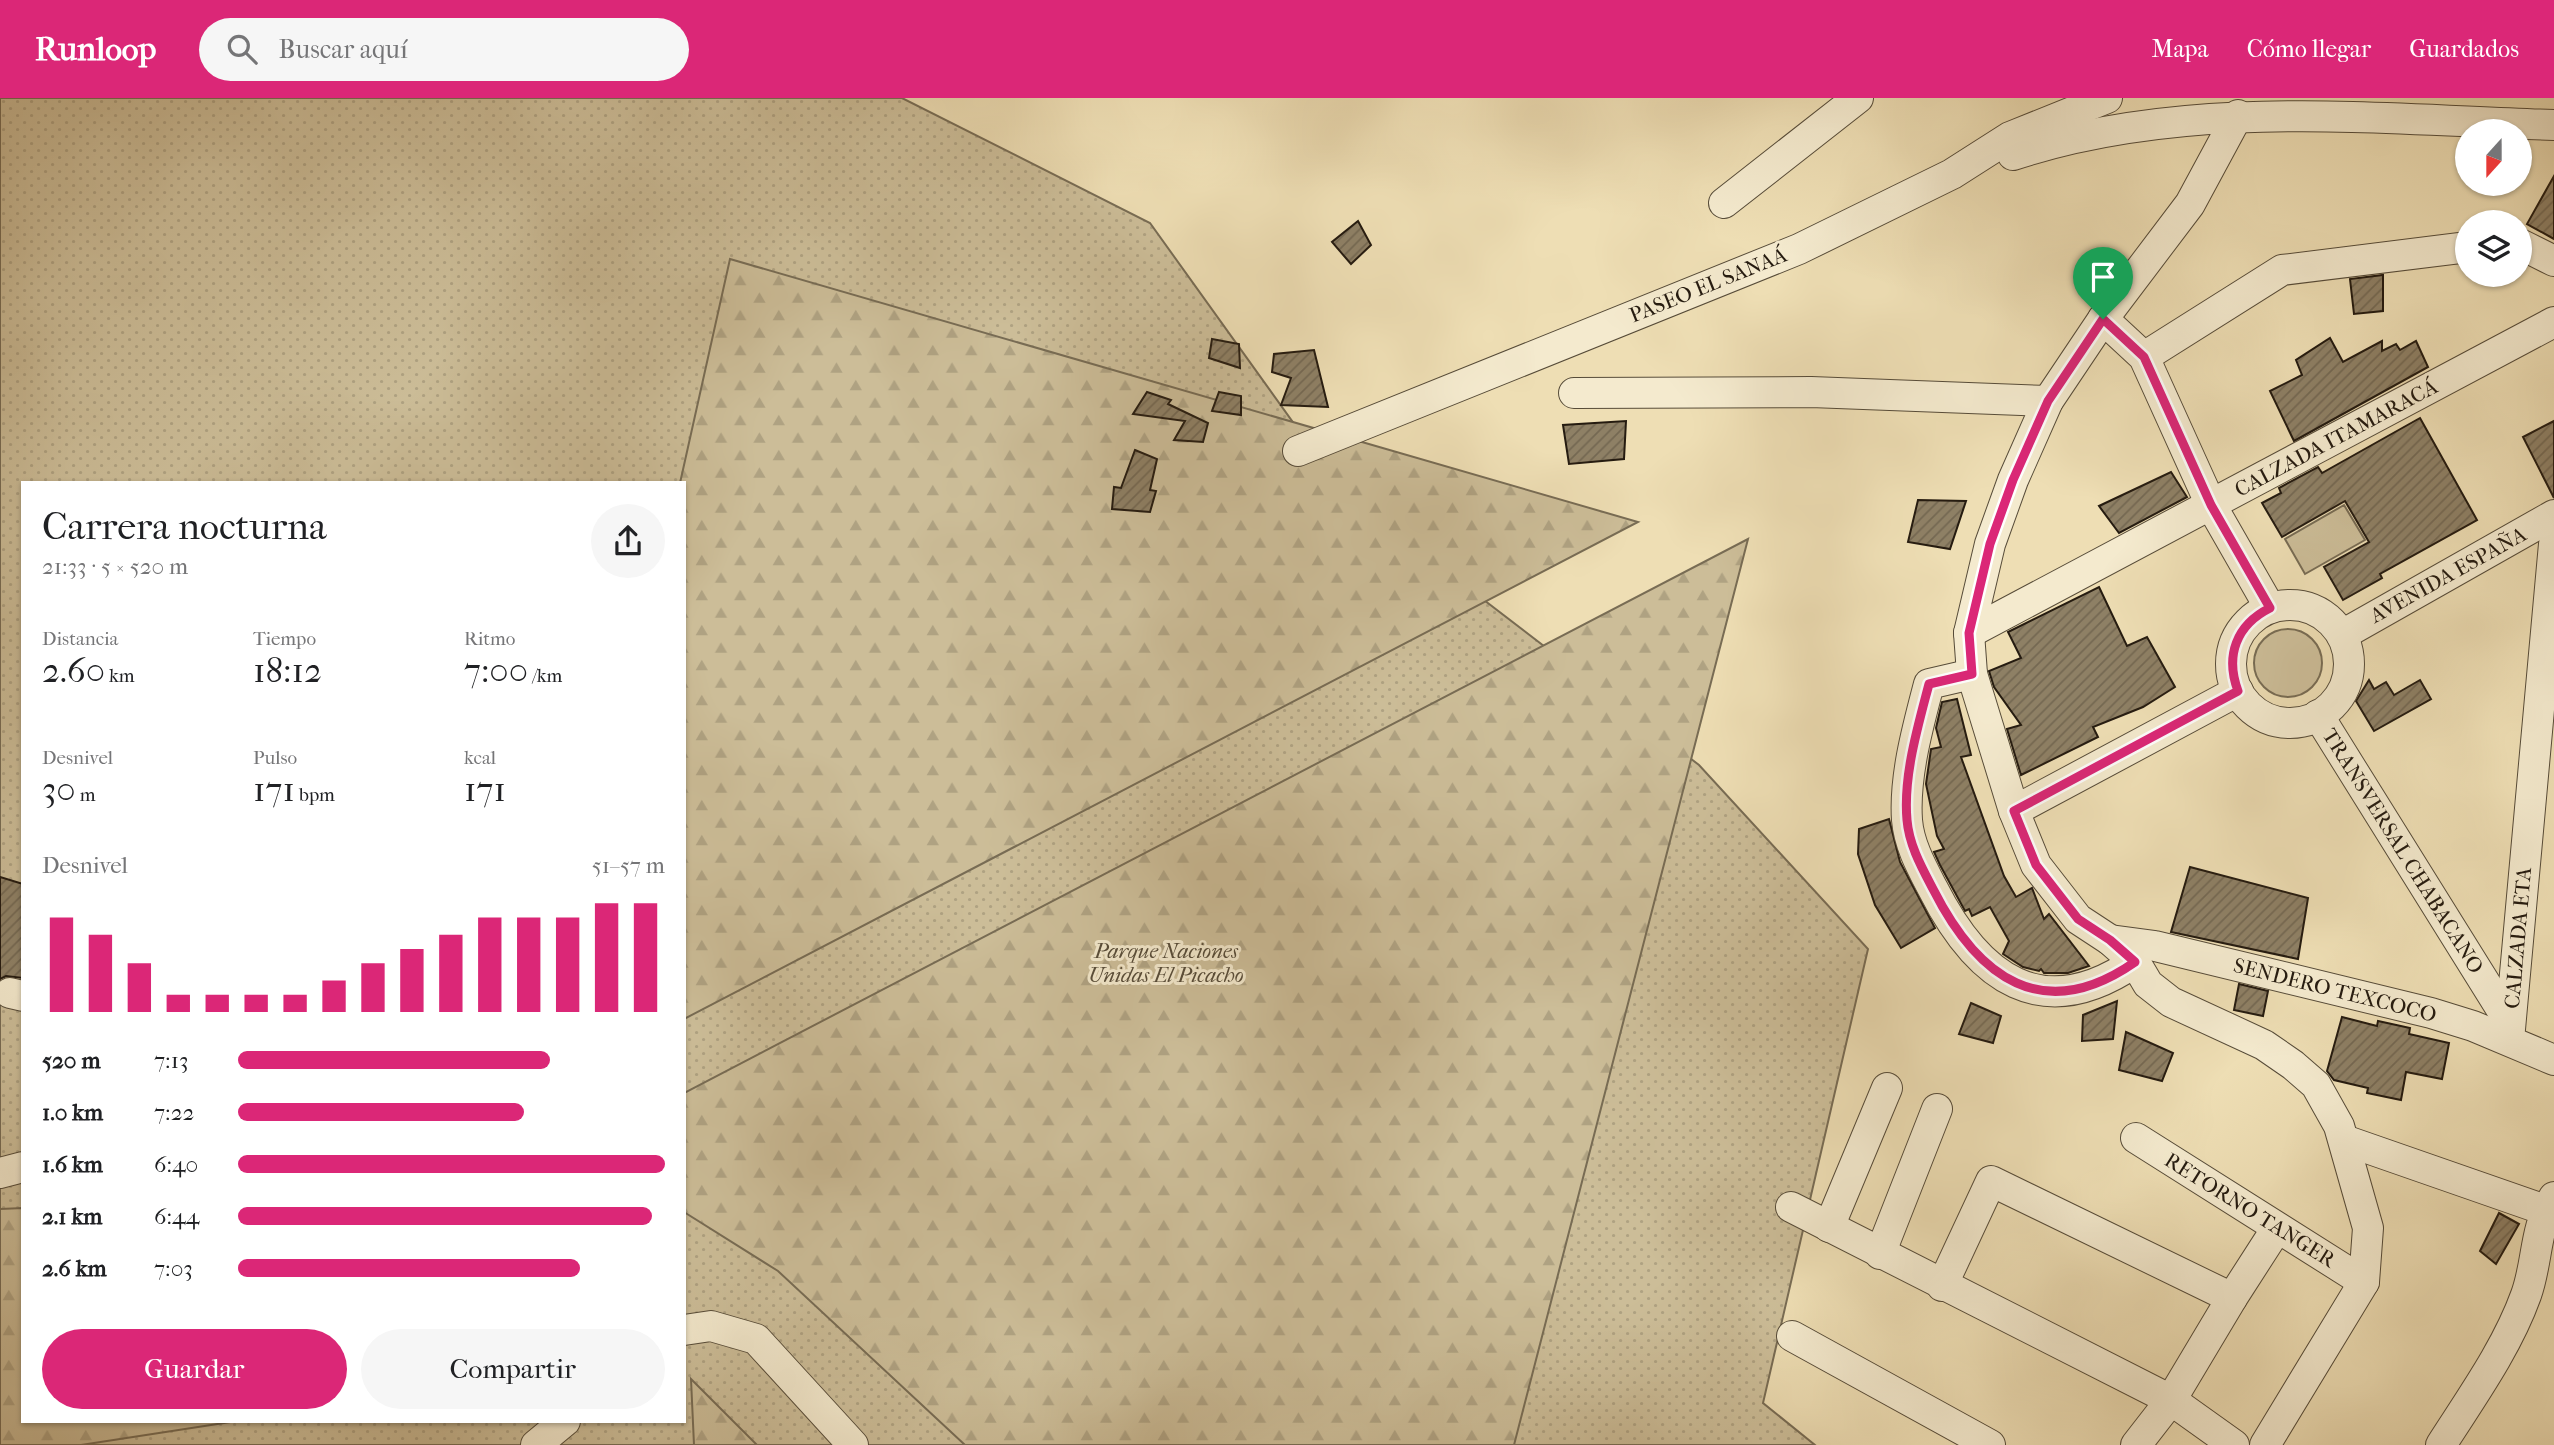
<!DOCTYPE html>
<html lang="es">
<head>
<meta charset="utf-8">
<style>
	:root { --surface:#fff; --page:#f6f6f6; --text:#202124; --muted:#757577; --accent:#db2777 }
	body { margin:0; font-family:"IM FELL French Canon",serif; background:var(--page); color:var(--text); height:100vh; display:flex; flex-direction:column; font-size:26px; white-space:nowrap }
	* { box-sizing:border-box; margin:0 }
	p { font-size:23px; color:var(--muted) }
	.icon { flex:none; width:38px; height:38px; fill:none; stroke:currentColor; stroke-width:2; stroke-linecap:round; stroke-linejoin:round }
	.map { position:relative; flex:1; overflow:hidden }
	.details { position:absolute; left:21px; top:383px; width:665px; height:942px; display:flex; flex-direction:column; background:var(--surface); border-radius:0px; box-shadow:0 2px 5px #0004 }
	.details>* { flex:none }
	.needle { width:46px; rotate:201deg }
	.fabs { position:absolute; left:2455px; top:21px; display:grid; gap:14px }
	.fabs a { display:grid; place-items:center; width:77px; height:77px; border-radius:50%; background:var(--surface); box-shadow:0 2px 5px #0004; font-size:35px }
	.pin { position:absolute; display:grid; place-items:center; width:60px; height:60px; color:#fff; margin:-72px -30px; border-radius:50% 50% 50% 0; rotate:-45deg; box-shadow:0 0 7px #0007 }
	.pin .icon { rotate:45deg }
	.round { display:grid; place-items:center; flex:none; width:74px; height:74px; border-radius:37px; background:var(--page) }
	.headline { display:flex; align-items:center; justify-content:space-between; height:119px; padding:0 21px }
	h1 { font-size:38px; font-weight:600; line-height:52px }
	.metrics { display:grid; grid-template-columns:repeat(3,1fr); gap:10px; height:119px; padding:7px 21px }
	.metrics div { display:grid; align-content:center }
	.metrics b { font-size:35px; font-weight:600 }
	.metrics small { font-size:19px; font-weight:400 }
	.metrics p { font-size:19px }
	.chart { height:196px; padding:14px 21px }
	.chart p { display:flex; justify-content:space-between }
	.chart svg { width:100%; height:126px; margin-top:7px; stroke:var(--accent); stroke-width:6 }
	.cta { display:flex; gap:14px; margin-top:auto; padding:14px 21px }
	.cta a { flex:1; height:80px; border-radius:42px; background:var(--accent); color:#fff; font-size:28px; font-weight:600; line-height:80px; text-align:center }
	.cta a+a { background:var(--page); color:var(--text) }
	ul { padding:0 21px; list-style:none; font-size:23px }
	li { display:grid; grid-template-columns:112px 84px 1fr; align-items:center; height:52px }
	li i { height:18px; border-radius:9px; background:var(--accent) }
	header { display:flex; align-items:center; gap:42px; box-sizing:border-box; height:98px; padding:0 35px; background:var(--accent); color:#fff }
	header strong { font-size:33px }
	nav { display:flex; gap:38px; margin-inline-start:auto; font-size:24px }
	.search { width:490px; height:63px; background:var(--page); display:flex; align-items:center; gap:18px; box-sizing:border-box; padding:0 24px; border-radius:38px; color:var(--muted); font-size:26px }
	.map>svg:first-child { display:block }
	.grass { fill:url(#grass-dots); stroke:#786c54; stroke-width:2; fill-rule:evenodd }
	.forest { fill:url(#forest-firs); stroke:#786c54; stroke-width:2 }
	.garden { fill:#ccbd98; stroke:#786c54; stroke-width:2 }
	.building { fill:url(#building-hatch); stroke:#251b10; stroke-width:2 }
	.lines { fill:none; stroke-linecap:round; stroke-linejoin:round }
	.minor-casing { stroke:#574c39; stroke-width:32 }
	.minor { stroke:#f4eace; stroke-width:30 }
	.route-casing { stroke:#fff; stroke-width:14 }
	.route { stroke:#db2777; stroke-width:9 }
	.labels { text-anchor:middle; stroke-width:6; stroke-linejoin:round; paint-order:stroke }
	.street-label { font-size:21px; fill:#251b10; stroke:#f4eace }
	.park-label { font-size:21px; font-style:italic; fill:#574c39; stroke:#f4eace }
</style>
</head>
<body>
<header>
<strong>Runloop</strong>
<div class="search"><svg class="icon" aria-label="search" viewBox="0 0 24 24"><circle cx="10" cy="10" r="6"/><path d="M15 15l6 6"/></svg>Buscar aquí</div>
<nav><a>Mapa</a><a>Cómo llegar</a><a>Guardados</a></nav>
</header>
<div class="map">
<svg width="2554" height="1347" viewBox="0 0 2554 1347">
	<defs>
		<pattern id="grass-dots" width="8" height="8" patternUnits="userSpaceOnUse" patternTransform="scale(1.75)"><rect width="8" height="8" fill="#ccbd98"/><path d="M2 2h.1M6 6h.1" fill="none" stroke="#afa282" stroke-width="1.8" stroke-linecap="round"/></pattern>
		<pattern id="forest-firs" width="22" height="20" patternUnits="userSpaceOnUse" patternTransform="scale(1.75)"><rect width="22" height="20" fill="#ccbd98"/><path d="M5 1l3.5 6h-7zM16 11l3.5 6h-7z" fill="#afa282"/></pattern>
		<pattern id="building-hatch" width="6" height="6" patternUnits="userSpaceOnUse" patternTransform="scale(1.75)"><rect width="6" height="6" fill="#8e8065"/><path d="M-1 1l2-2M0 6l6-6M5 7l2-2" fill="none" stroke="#746852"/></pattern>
	</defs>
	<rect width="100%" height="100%" fill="#eedeb4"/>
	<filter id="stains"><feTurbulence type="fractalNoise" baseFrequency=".00286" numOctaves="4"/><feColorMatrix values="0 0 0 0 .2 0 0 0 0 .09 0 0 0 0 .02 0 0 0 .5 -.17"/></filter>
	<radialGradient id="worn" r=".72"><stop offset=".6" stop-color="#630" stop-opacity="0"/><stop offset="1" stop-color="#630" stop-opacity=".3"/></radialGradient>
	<path class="grass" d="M0,0H902L1150,125L1343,394L1699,667L1868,851L1763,1305L1815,1347H0ZM23,385H684V1323H23Z"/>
	<g class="forest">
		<path d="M730,161L1638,424L684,921V385H680Z"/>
		<path d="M1748,441L1514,1347H965L778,1173L684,1114V995Z"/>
		<path d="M23,1110V1323H237L81,1347H0V1111Z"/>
		<path d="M691,1281L757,1347H694Z"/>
	</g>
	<g class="garden">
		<path d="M2344,407L2365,442L2305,476L2285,441Z"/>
		<circle cx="2288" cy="565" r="34"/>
	</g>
	<g class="building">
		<path d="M2554,78V141L2527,126Z"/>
		<path d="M1358,123L1371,147L1351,166L1332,144Z"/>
		<path d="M2383,177V213L2354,216L2350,181Z"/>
		<path d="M2330,240L2343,264L2382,243V253L2396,246L2400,252L2416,243L2428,269L2294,343L2270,293L2302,277L2296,262Z"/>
		<path d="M1212,241L1239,246L1240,270L1209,260Z"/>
		<path d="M1314,252L1328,309L1281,307L1291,280L1272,274L1274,256Z"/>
		<path d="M1147,294L1171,302L1168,306L1208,325L1203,344L1174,342L1185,323L1133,316Z"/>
		<path d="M1219,294L1241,298V317L1212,313Z"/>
		<path d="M2420,320L2477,422L2380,476L2382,480L2343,502L2324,469L2369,444L2345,403L2282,439L2262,405L2281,395L2279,390L2318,369L2322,375Z"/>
		<path d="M1626,323L1624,361L1569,366L1563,327Z"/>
		<path d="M2554,323V400L2523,339Z"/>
		<path d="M1135,352L1157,361L1150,392L1156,393L1150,414L1112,411L1114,389L1121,390Z"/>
		<path d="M2171,374L2187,399L2119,435L2099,408Z"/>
		<path d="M1918,402L1966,403L1950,451L1908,444Z"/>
		<path d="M2099,489L2127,548L2147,539L2175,589L2143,609L2093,629L2098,639L2021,677L2007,631L2021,627L1994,589L1989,573L2021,560L2008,534Z"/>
		<path d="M2369,582L2374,591L2386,584L2394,597L2420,582L2431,601L2374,633L2356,603Z"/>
		<path d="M1957,601L1971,657L1961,659L2004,778L2016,799L2032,790L2044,821L2049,816L2089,868L2068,875H2044L2041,871L2039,873L2023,869L2003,856L2009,843L1990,809L1972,818L1969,811L1965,813L1940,767L1934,754L1944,751L1937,738L1926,686L1931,651L1941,649L1936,630L1942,604Z"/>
		<path d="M1889,721L1900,764L1935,830L1901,850L1875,807L1858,756L1859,731Z"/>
		<path d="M2190,769L2308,800L2298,861L2171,834Z"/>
		<path d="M0,779L23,786V880L6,878L0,881Z"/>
		<path d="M2239,886L2268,893L2263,918L2234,912Z"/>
		<path d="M2117,903L2113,941L2082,943L2083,917Z"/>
		<path d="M1971,905L2001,918L1993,945L1959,936Z"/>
		<path d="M2342,919L2377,928L2378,923L2410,930L2409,936L2449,945L2442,981L2406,974L2401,1002L2367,995L2368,990L2334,982L2327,973Z"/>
		<path d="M2126,934L2173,955L2162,983L2119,972Z"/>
		<path d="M2499,1115L2519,1126L2496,1166L2480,1153Z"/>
	</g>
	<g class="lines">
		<g class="minor-casing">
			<g id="minor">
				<path d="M2238,17L2190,106L2103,221L2048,303L2013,382L1990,446L1969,535L1972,576L2014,713L2036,767L2078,821L2110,842L2135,864L2148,886L2171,904L2264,947L2293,967L2316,987L2339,1028L2368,1130L2364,1184L2265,1347"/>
				<path d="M2013,57C2187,0 2374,21 2554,27"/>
				<path d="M1724,105L1858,0"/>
				<path d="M2520,146L2554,163"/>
				<path d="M2103,221L2144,259L2211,407L2270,510"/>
				<path d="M2144,259L2282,172L2468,149"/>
				<path d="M1574,295L1811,294L2048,303"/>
				<path d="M1298,353L1799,151L1952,76L2010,39L2107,0"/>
				<circle cx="2290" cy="566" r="59"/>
				<path d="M1969,535L2554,224"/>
				<path d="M2342,537L2554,417"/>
				<path d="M1972,576L1929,586C1918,628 1904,678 1907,722C1909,747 1922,770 1933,791C1978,880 2042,928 2135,864"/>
				<path d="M2318,617L2510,925"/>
				<path d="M2014,713L2238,593"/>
				<path d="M2110,842L2155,848L2431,915L2473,928L2554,962"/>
				<path d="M10,895L23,898"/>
				<path d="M2509,942L2554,446"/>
				<path d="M2136,1040L2364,1184"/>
				<path d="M2344,1042L2545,1112"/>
				<path d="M0,1075L23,1069"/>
				<path d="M1791,1109L2171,1302L2234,1347"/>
				<path d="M1829,1129L1887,990"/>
				<path d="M1880,1156L1937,1011"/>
				<path d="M1942,1188L1991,1083L2232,1200L2171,1302L2136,1347"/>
				<path d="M2232,1200L2277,1130"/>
				<path d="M684,1232L711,1228L756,1241L853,1347"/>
				<path d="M1792,1238L1990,1347"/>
				<path d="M536,1347L565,1323"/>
				<path d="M2441,1347C2471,1300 2507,1250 2526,1197C2538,1164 2534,1131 2554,1099"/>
			</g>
		</g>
		<use href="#minor" class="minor"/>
	</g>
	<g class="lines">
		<g class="route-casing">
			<path id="route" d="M2103,221L2144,259L2211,407L2270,510C2236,527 2225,558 2238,593L2014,713L2036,767L2078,821L2110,842L2135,864C2043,928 1978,880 1933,791C1922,770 1909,747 1907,722C1903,678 1918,628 1929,586L1972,576L1969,535L1990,446L2013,382L2048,303Z"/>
		</g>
		<use href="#route" class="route"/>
	</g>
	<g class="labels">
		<g class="street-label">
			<text transform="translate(1708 187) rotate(-22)" y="7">PASEO EL SANAÁ</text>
			<text transform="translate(2336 340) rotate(-28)" y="7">CALZADA ITAMARACÁ</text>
			<text transform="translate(2448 477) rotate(-29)" y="7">AVENIDA ESPAÑA</text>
			<text transform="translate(2403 753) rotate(58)" y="7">TRANSVERSAL CHABACANO</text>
			<text transform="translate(2518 840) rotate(-85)" y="7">CALZADA ETA</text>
			<text transform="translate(2335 892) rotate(14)" y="7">SENDERO TEXCOCO</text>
			<text transform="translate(2250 1112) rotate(32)" y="7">RETORNO TANGER</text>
		</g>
		<g class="park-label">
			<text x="1166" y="860">Parque Naciones<tspan x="1166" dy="24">Unidas El Picacho</tspan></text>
		</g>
	</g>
	<rect width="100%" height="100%" filter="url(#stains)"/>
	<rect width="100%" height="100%" fill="url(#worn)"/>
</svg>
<div class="fabs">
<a><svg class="needle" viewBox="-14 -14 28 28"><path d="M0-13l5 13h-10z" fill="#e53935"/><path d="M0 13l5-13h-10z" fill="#757577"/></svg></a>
<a><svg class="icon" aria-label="layers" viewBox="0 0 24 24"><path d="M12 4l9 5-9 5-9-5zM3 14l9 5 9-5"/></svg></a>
</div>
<div class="pin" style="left:2103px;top:221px;background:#1e9e55"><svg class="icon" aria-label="arrive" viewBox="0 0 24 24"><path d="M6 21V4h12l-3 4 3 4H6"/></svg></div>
<section class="details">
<div class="headline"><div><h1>Carrera nocturna</h1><p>21:33 · 5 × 520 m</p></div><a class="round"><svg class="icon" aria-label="share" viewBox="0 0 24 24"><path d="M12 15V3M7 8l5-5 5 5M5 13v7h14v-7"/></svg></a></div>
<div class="metrics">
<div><p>Distancia</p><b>2.60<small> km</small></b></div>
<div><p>Tiempo</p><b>18:12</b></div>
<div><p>Ritmo</p><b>7:00<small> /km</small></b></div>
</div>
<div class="metrics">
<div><p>Desnivel</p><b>30<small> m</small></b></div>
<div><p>Pulso</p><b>171<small> bpm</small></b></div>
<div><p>kcal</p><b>171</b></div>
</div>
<div class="chart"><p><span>Desnivel</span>51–57 m</p>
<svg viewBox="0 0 160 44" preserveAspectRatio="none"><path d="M5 44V11M15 44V17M25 44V27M35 44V38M45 44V38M55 44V38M65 44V38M75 44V33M85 44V27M95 44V22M105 44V17M115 44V11M125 44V11M135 44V11M145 44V6M155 44V6"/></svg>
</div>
<ul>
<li><b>520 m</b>7:13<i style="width:73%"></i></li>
<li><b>1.0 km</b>7:22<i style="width:67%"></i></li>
<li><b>1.6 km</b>6:40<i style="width:100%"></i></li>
<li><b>2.1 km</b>6:44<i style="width:97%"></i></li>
<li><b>2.6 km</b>7:03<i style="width:80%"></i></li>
</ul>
<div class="cta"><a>Guardar</a><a>Compartir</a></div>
</section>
</div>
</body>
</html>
